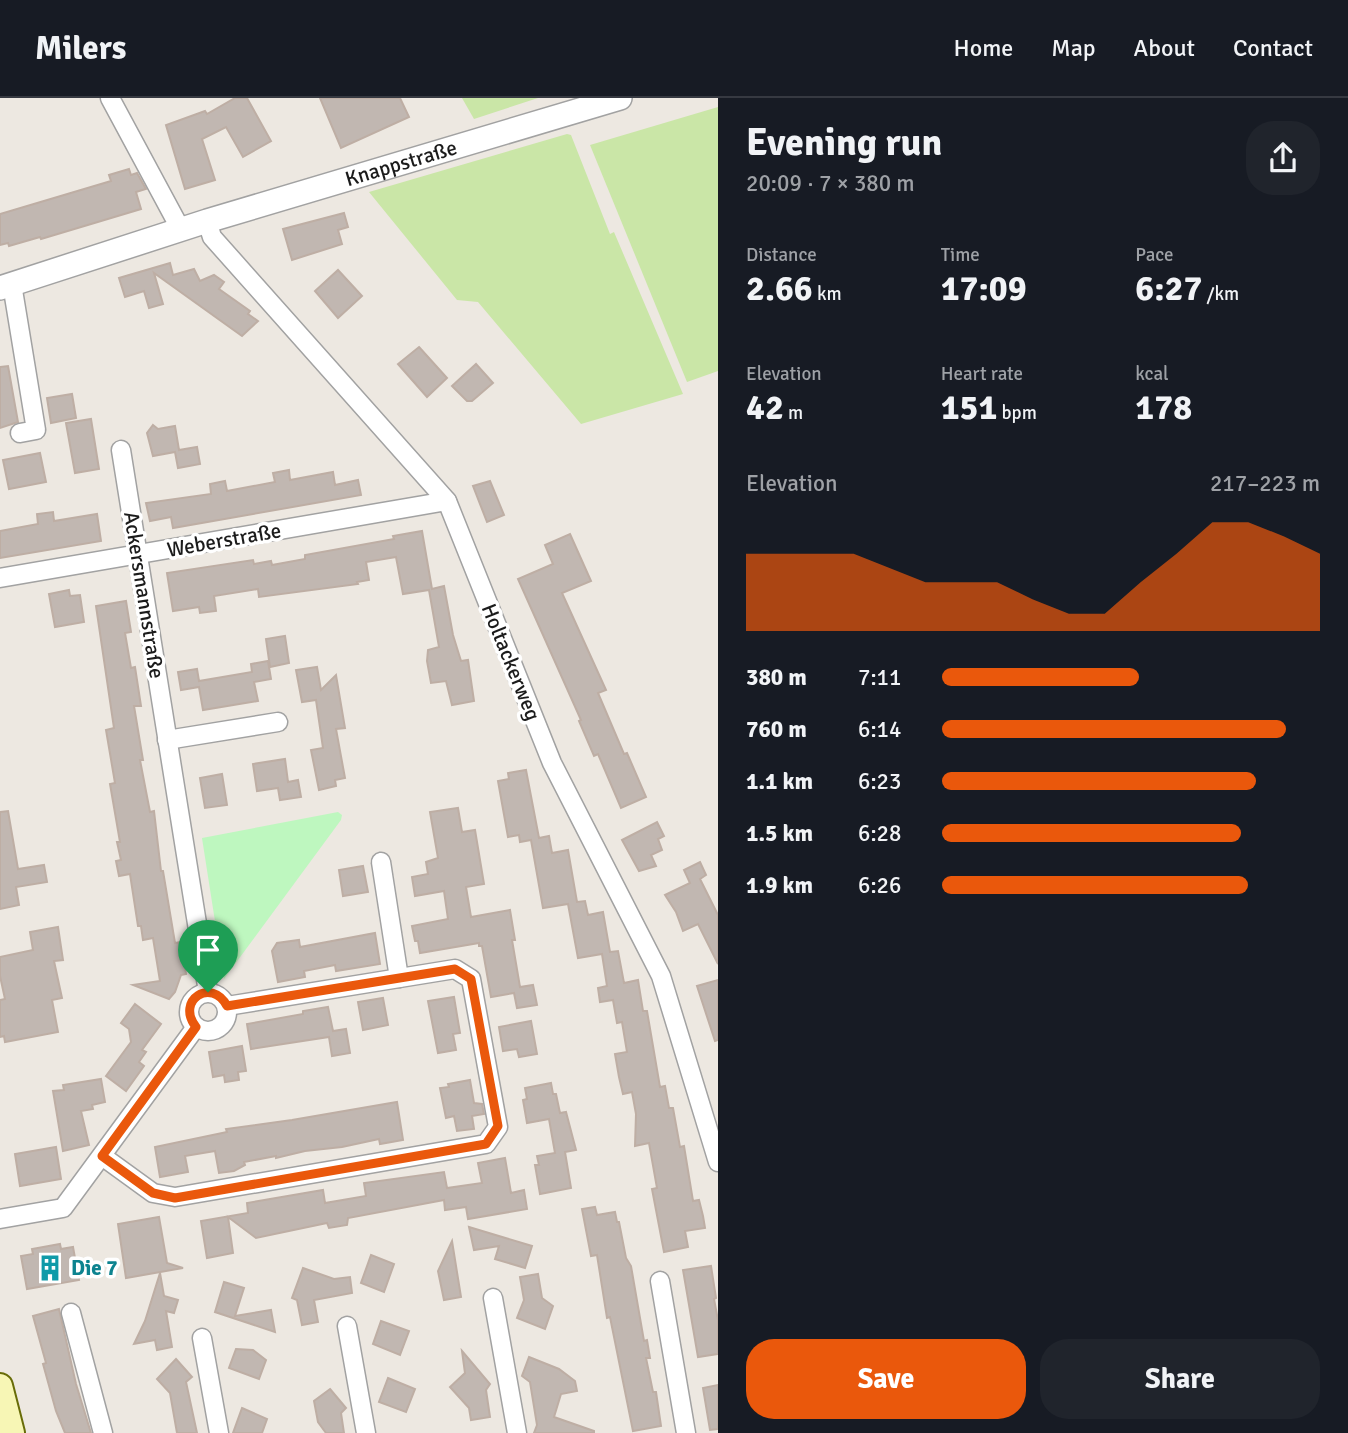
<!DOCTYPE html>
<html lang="en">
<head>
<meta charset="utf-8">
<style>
	:root { --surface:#171b24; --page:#20242c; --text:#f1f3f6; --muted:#9ea1a6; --line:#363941; --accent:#ea580c }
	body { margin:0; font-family:Signika,sans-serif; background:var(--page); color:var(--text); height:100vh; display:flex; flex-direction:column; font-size:26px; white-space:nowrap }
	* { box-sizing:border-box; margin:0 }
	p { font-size:23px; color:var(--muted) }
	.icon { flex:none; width:38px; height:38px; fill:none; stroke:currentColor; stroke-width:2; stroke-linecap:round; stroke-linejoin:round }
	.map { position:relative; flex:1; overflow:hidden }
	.details { display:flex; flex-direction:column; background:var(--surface); width:630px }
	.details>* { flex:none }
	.pin { position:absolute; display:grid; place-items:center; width:60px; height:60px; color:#fff; margin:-72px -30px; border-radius:50% 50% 50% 0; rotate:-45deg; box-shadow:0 0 7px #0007 }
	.pin .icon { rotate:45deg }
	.round { display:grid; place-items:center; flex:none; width:74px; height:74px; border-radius:28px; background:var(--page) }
	.overview { display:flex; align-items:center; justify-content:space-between; height:119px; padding:0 28px }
	h1 { font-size:38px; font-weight:700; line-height:52px }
	.stats { display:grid; grid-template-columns:repeat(3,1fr); gap:10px; height:119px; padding:7px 28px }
	.stats div { display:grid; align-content:center }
	.stats b { font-size:35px; font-weight:700 }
	.stats small { font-size:19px; font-weight:400 }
	.stats p { font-size:19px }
	.chart { height:196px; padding:14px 28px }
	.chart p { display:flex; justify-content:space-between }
	.chart svg { width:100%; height:126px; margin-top:7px; fill:var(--accent); opacity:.7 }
	.cta { display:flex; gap:14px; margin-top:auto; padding:14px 28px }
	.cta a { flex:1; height:80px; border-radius:28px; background:var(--accent); color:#fff; font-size:28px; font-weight:700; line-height:80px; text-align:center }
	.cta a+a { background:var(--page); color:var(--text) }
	ul { padding:0 28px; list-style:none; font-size:23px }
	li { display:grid; grid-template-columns:112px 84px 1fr; align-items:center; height:52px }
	li i { height:18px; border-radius:9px; background:var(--accent) }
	header { display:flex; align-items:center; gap:42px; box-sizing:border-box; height:98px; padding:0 35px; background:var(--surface); border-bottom:2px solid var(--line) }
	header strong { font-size:33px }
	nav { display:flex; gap:38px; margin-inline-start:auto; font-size:24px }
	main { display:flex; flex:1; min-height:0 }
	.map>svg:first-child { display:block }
	.grass { fill:#cae6a7 }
	.park { fill:#bef7bf }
	.building { fill:#c1b7b1; stroke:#beaea4; stroke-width:2 }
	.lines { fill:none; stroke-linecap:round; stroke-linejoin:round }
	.minor-casing { stroke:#a2a2a2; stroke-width:21 }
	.tertiary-casing { stroke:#a2a2a2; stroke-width:26 }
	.secondary-casing { stroke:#686c08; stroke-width:28 }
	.minor { stroke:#fff; stroke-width:18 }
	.tertiary { stroke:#fff; stroke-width:23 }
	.secondary { stroke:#f7f6b5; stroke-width:24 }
	.route-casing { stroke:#fff; stroke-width:14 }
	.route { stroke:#ea580c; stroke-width:9 }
	.labels { text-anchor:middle; stroke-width:7; stroke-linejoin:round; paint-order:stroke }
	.street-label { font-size:21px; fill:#1b1b1b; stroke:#fff }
	.culture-label { font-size:21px; font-weight:bold; fill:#0d838f; stroke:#fff; text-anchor:start }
</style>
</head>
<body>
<header>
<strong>Milers</strong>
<nav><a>Home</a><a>Map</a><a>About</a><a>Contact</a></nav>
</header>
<main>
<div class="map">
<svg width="718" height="1335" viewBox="0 0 718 1335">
	<rect width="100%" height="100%" fill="#ede8e1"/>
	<g class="grass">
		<path d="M462,0H538L474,21Z"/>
		<path d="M718,9V273L687,284L590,47Z"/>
		<path d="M567,36L571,37L610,136L614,134L683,296L581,326L478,204L457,202L369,94Z"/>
	</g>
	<path class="park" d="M338,714L342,717L341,722L224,881L202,740Z"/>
	<g class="building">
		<path d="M235,0H247L271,43L243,59L226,29L202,41L215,82L185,91L166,27L205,13L207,16Z"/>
		<path d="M320,0H400L409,19L341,50Z"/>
		<path d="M129,71L131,77L137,75L146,91L136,94L141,111L41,141L40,139L9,148L8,145L0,147V116L111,83L109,77Z"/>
		<path d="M344,115L348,129L338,132L342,146L292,162L283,131Z"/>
		<path d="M170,165L173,177L194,171L200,183L214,177L224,184L219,191L250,213L248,216L258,223L242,238L154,175L163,206L149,210L144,193L125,199L119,180Z"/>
		<path d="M338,172L362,198L338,220L315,193Z"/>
		<path d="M419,249L447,280L427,299L398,266Z"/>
		<path d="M476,266L493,285L472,303H467L452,288Z"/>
		<path d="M8,268L18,324L0,330V269Z"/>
		<path d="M72,296L76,320L51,325L47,300Z"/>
		<path d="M91,321L99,371L75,375L66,325Z"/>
		<path d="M153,327L158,331L175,328L179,352L197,349L200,366L178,370L175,354L153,358L147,335Z"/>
		<path d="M40,355L46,384L9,391L3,362Z"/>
		<path d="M289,372L290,382L333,374L335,387L358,382L361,397L173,430L171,419L150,423L146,405L211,396L210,386L225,383L227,393L275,384L273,375Z"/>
		<path d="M490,383L504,417L487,424L473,388Z"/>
		<path d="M53,414L54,423L97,416L101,443L0,460V433L38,426L37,416Z"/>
		<path d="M422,433L432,491L444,488L453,537L461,563L468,562L474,603L452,607L446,583L431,585L427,563L428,552L439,549L429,492L403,496L396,459L366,464L369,482L357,484L358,486L259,499L258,491L214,498L216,513L200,515L199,509L173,513L167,475L253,462L254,466L271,463L272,467L305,461V457L394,441L393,438Z"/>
		<path d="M570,436L591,483L562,495L606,592L598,595L624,656L627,655L646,699L621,710L598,656L594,658L579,623L581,622L518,481L553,466L545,447Z"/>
		<path d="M69,492L70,498L80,497L84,524L55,529L49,496Z"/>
		<path d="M126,503L131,534L125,535L131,570L135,569L141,608H134L143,662H140L150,714L154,713L161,773H163L175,845L181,844L186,876L181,877L175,894L169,901L133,887L160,883L153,840L143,842L141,828H138L130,776L119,778L116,763L121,762L117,744H120L110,686L115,685L106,632L114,630L96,508Z"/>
		<path d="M285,538L289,565L270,569L266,541Z"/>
		<path d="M268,563L271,581L254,584L258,603L203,612L199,589L181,592L178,574L197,571L199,583L252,574L251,566Z"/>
		<path d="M317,569L321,592L336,577L345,630L336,631L345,680L335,682L336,688L319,692L311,652L323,650L316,602L302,604L296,572Z"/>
		<path d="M285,661L288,684L298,682L301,699L280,702L278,690L257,693L253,666Z"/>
		<path d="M526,672L539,740L549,738L552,755L568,752L577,804L585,803L588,817L603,814L610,854L618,853L624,885L638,882L643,913H647L660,989L665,988L669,1010H673L680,1049L684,1048L693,1103L699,1102L703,1118L705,1130L685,1133L688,1149L664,1154L652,1091L657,1090L649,1045L635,1048L636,1016L632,994L623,996L619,979L615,956L627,954L622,924L617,925L613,902L600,904L598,890L607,888L602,856L578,860L568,806L543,810L531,742L520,744L519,737L508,739L498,683L509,681L508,675Z"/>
		<path d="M222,676L227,707L205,710L200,680Z"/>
		<path d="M458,710L462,734L475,732L484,786L466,789L471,819L510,812L515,842H512L520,889L533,887L537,907L517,910L514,895L491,899L482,848H479V845L420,855L418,843H415L412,828L448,821L444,793L415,798L412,779L428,776L426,764L438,760L430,714Z"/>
		<path d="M8,713L18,771L44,767L47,784L16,789L19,807L0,811V714Z"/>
		<path d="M657,724L664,738L658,741L662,752L651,757L656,768L639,773L622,742Z"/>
		<path d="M700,764L706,777L700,781L718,817V866L698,826L683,833L676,814L665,797L690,785L684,772Z"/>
		<path d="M363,768L368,794L343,798L339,772Z"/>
		<path d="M58,829L63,862L54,863L62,900L52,902L58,934L5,944L4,938L0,939V902L5,901L0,878V859L33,852L30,834Z"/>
		<path d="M375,835L380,866L336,873L335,867L304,873L305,879L278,884L272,853L277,845L299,842L300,849Z"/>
		<path d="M718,882V942L715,943L697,888Z"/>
		<path d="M454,899L460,935L453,936L456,952L438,955L428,903Z"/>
		<path d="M383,900L388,927L363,932L358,904Z"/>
		<path d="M135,906L161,926L142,952L146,954L139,964L144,968L126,993L106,978L131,944L129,931L121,925Z"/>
		<path d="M328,909L333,933L346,931L350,955L332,958L329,939L251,951L247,926L303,916V913Z"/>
		<path d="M531,923L537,956L519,959L517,951L503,953L499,929Z"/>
		<path d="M242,948L246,973L238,974L239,982L225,984L224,977L213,979L209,954Z"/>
		<path d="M101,981L105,1004L92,1007L93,1011L81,1013L89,1047L63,1053L53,993L64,992L63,987Z"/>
		<path d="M470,982L474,1005L482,1006L484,1016L472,1018L474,1031L457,1033L454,1018L446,1020L440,990L449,989L448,986Z"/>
		<path d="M551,985L553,996H556L560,1015L566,1014L576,1052L565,1054L571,1090L540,1096L535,1067H539L537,1058L555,1055L549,1021L527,1025L523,1002L527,1001L525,990Z"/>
		<path d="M397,1004L403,1042L380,1046L379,1041L342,1049L305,1053L276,1060V1058L244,1064L245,1067L234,1073L219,1075L215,1053L185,1058L188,1074L160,1079L155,1049L227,1034L226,1031L292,1022Z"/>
		<path d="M56,1049L61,1081L20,1088L15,1056Z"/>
		<path d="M505,1060L511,1095L524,1092L527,1111L468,1121L466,1109L445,1112L444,1102L348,1120L347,1127L329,1130L327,1125L256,1140L228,1119L233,1155L207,1160L201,1123L248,1115L247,1105L323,1092L325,1105L366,1098L364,1085L444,1074L447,1090L482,1085L478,1065Z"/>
		<path d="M595,1109L597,1117L615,1114L617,1124H619L626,1160L631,1168L644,1243L647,1242L650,1260H646L653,1294H656L661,1328L633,1333L610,1219L607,1220L597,1157L591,1158L582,1111Z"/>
		<path d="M159,1119L167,1165L183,1170L126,1180L118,1126Z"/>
		<path d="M469,1129L532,1148L525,1170L495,1161L499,1148L474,1152Z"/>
		<path d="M452,1143L461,1199L444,1202L438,1173Z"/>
		<path d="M60,1146L61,1151L73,1149L79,1182L27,1191L21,1158L33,1156L32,1151Z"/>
		<path d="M371,1157L394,1166L384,1194L361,1185Z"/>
		<path d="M711,1168L716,1200L714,1201L718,1222V1256L698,1259L683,1172Z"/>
		<path d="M303,1170L334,1181L350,1179L352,1195L314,1202L318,1224L302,1227L297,1202L292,1200Z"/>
		<path d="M160,1175L164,1198L178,1202L174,1215L166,1213L172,1249L157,1252L155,1242L134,1246L145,1223Z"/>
		<path d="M538,1176L542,1200L553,1208L545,1231L517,1220L524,1202L520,1179Z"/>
		<path d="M224,1184L244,1190L235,1218L271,1212L275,1234L215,1214Z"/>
		<path d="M59,1211L76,1286L91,1335H65L56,1313L43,1266L46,1265L33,1218Z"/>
		<path d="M381,1223L409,1233L400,1257L373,1246Z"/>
		<path d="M236,1251L253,1252L266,1262L259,1281L229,1270Z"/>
		<path d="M462,1253L490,1286L486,1292L490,1319L471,1322L469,1310L450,1289L465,1275Z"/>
		<path d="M529,1259L559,1271L575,1283L577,1293L561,1296L554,1319L594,1333V1335H534L537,1327L530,1284L522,1278Z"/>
		<path d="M176,1261L192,1279L186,1284L197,1335H177L170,1295L157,1281Z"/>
		<path d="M388,1280L415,1291L406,1314L379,1304Z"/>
		<path d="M718,1287V1331L710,1332L703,1290Z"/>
		<path d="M330,1291L346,1310L341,1315L344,1335H326L318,1324L314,1303Z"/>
		<path d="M242,1310L267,1321L262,1335H233Z"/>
	</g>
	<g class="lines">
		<g class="minor-casing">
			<g id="minor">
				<path d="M110,0L181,132"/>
				<path d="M207,123L212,139L447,403L552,665L661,878L718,1064"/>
				<path d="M12,186L36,332L20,335"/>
				<path d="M121,352L208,894"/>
				<path d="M0,480L447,403"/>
				<path d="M167,642L278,624"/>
				<path d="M381,764L399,880"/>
				<circle cx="208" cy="914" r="19"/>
				<path d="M102,1058L153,1095L175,1099L486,1046L498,1029L471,881L455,871L227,908"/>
				<path d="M0,1121L63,1110L196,929"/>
				<path d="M660,1183L686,1335"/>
				<path d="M493,1200L517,1335"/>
				<path d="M71,1215L103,1335"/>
				<path d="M347,1228L366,1335"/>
				<path d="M202,1240L219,1335"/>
			</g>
		</g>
		<g class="tertiary-casing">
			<g id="tertiary">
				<path id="s1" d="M0,190L207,123L620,0"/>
			</g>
		</g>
		<g class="secondary-casing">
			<path id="secondary" d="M0,1288L12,1335"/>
		</g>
		<use href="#minor" class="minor"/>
		<use href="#tertiary" class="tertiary"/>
		<use href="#secondary" class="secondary"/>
	</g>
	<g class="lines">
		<g class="route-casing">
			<path id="route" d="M455,871L471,881L498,1028L486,1046L175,1100L153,1095L102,1058L196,929C175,902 212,879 227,908Z"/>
		</g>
		<use href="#route" class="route"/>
	</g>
	<defs>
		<g id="building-bare" transform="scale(2.1)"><path d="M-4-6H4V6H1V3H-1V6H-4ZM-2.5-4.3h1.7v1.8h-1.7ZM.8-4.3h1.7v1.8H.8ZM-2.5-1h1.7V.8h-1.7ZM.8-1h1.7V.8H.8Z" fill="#0f9aa8" stroke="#fff" stroke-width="2.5" paint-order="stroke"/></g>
	</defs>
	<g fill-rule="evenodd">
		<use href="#building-bare" x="50" y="1170"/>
	</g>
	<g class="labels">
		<g class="street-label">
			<text dy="7" stroke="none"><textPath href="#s1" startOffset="420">Knappstraße</textPath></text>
			<text transform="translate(224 442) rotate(-10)" y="7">Weberstraße</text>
			<text transform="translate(144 497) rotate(81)" y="7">Ackersmannstraße</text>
			<text transform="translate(511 564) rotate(68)" y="7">Holtackerweg</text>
		</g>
		<g class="culture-label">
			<text x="71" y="1177">Die 7</text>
		</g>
	</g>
</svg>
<div class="pin" style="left:208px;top:894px;background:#1e9e55"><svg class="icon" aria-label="arrive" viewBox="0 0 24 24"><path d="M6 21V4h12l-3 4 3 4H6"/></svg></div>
</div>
<section class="details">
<div class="overview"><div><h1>Evening run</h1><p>20:09 · 7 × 380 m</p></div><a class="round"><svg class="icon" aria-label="share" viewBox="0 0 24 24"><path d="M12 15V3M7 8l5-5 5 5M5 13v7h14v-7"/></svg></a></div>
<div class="stats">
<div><p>Distance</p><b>2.66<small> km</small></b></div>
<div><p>Time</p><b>17:09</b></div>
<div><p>Pace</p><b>6:27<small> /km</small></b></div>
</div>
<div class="stats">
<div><p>Elevation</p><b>42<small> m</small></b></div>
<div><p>Heart rate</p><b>151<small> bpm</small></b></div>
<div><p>kcal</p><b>178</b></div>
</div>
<div class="chart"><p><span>Elevation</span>217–223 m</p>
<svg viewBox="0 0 160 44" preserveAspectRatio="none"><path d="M0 44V17L10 17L20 17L30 17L40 22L50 27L60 27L70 27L80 33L90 38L100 38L110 27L120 17L130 6L140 6L150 11L160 17V44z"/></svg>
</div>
<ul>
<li><b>380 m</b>7:11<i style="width:52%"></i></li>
<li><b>760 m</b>6:14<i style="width:91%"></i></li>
<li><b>1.1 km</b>6:23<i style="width:83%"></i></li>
<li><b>1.5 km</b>6:28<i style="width:79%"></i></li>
<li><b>1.9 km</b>6:26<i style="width:81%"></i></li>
</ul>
<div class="cta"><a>Save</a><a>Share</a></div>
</section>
</main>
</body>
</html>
